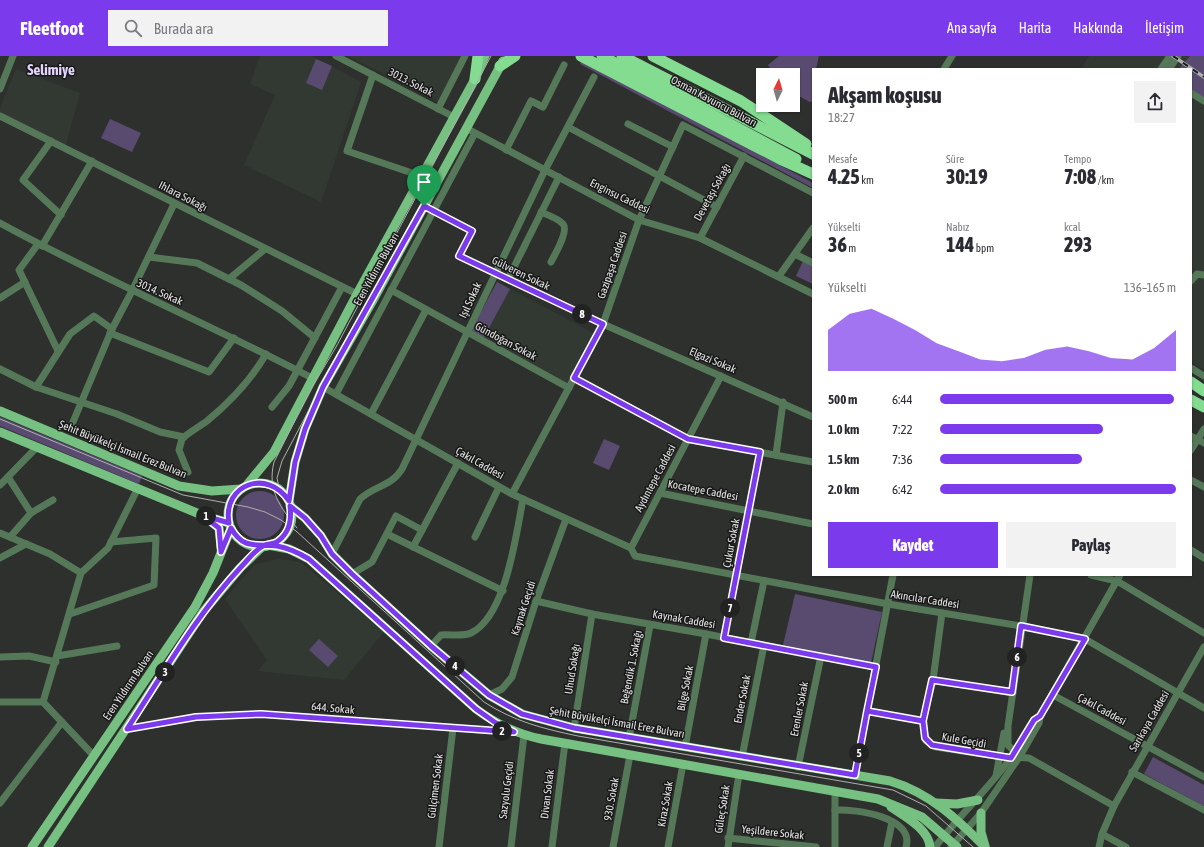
<!DOCTYPE html>
<html lang="tr">
<head>
<meta charset="utf-8">
<style>
	:root { --surface:#fff; --page:#f2f2f3; --text:#2b2b33; --muted:#7c7c81; --accent:#7c3aed }
	body { margin:0; font-family:"Asap Condensed",sans-serif; background:var(--page); color:var(--text); height:100vh; display:flex; flex-direction:column; font-size:15px; white-space:nowrap }
	* { box-sizing:border-box; margin:0 }
	p { font-size:13px; color:var(--muted) }
	.icon { flex:none; width:22px; height:22px; fill:none; stroke:currentColor; stroke-width:2; stroke-linecap:round; stroke-linejoin:round }
	.map { position:relative; flex:1; overflow:hidden }
	.details { position:absolute; left:812px; top:12px; width:380px; height:508px; display:flex; flex-direction:column; background:var(--surface); border-radius:0px; box-shadow:0 1px 3px #0004 }
	.details>* { flex:none }
	.needle { width:26px; rotate:5deg }
	.tools { position:absolute; left:756px; top:12px; display:grid; gap:8px }
	.tools a { display:grid; place-items:center; width:44px; height:44px; border-radius:0px; background:var(--surface); box-shadow:0 1px 3px #0004; font-size:20px }
	.pin { position:absolute; display:grid; place-items:center; width:34px; height:34px; color:#fff; margin:-41px -17px; border-radius:50% 50% 50% 0; rotate:-45deg; box-shadow:0 0 4px #0007 }
	.pin .icon { rotate:45deg }
	.km { position:absolute; width:20px; height:20px; margin:-10px; border-radius:50%; background:#222; color:#fff; font-size:11px; line-height:20px; text-align:center }
	.round { display:grid; place-items:center; flex:none; width:42px; height:42px; border-radius:0px; background:var(--page) }
	.head { display:flex; align-items:center; justify-content:space-between; height:68px; padding:0 16px }
	h1 { font-size:22px; font-weight:800; line-height:30px }
	.figures { display:grid; grid-template-columns:repeat(3,1fr); gap:6px; height:68px; padding:4px 16px }
	.figures div { display:grid; align-content:center }
	.figures b { font-size:20px; font-weight:800 }
	.figures small { font-size:11px; font-weight:400 }
	.figures p { font-size:11px }
	.chart { height:112px; padding:8px 16px }
	.chart p { display:flex; justify-content:space-between }
	.chart svg { width:100%; height:72px; margin-top:4px; fill:var(--accent); opacity:.7 }
	.primary-button { display:flex; gap:8px; margin-top:auto; padding:8px 16px }
	.primary-button a { flex:1; height:46px; border-radius:0px; background:var(--accent); color:#fff; font-size:16px; font-weight:800; line-height:46px; text-align:center }
	.primary-button a+a { background:var(--page); color:var(--text) }
	ul { padding:0 16px; list-style:none; font-size:13px }
	li { display:grid; grid-template-columns:64px 48px 1fr; align-items:center; height:30px }
	li i { height:10px; border-radius:5px; background:var(--accent) }
	header { display:flex; align-items:center; gap:24px; box-sizing:border-box; height:56px; padding:0 20px; background:var(--accent); color:#fff }
	header strong { font-size:19px }
	nav { display:flex; gap:22px; margin-inline-start:auto; font-size:14px }
	.search { width:280px; height:36px; background:var(--page); display:flex; align-items:center; gap:10px; box-sizing:border-box; padding:0 14px; border-radius:0px; color:var(--muted); font-size:15px }
	.map>svg:first-child { display:block }
	.built { fill:#323932 }
	.green { fill:#594b70 }
	.lines { fill:none; stroke-linecap:round; stroke-linejoin:round }
	.minor { stroke:#557859; stroke-width:7 }
	.major { stroke:#76c081; stroke-width:9 }
	.highway { stroke:#83dc90; stroke-width:11 }
	.tram { stroke:#aeafae; stroke-width:1 }
	.rail-casing { stroke:#aeafae; stroke-width:3.5 }
	.rail { stroke:#171817; stroke-width:2; stroke-dasharray:6; stroke-linecap:butt }
	.route-casing { stroke:#fff; stroke-width:8 }
	.route { stroke:#7c3aed; stroke-width:5 }
	.labels { text-anchor:middle; stroke-width:3; stroke-linejoin:round; paint-order:stroke }
	.street-label { font-size:11px; fill:#e5e6e5; stroke:#171817 }
	.district-label { font-size:15px; font-weight:bold; fill:#e3d4fe; stroke:#171817 }
</style>
</head>
<body>
<header>
<strong>Fleetfoot</strong>
<div class="search"><svg class="icon" aria-label="search" viewBox="0 0 24 24"><circle cx="10" cy="10" r="6"/><path d="M15 15l6 6"/></svg>Burada ara</div>
<nav><a>Ana sayfa</a><a>Harita</a><a>Hakkında</a><a>İletişim</a></nav>
</header>
<div class="map">
<svg width="1204" height="791" viewBox="0 0 1204 791">
	<rect width="100%" height="100%" fill="#2e302e"/>
	<g class="built">
		<path d="M260,0H312L361,26L321,146L244,109L275,39L250,28Z"/>
		<path d="M348,0H462L438,45Z"/>
		<path d="M1089,0H1204V314L1191,306V13H1081Z"/>
		<path d="M16,13L80,37L65,92L0,60V52Z"/>
		<path d="M497,226L595,278L568,328L470,276Z"/>
		<path d="M277,503L289,504L302,507L384,576L344,624L258,615L267,604L225,543L254,509Z"/>
	</g>
	<g class="green">
		<path d="M779,0H819L816,13H813V45L810,46L793,37V19L774,18L768,9Z"/>
		<path d="M1190,0H1204V42L1191,33V13H1179Z"/>
		<path d="M316,3L332,10L322,34L306,27Z"/>
		<path d="M582,4L813,127V132L580,8Z"/>
		<path d="M110,63L141,77L132,96L101,82Z"/>
		<path d="M803,205L813,210V228L796,220Z"/>
		<path d="M497,226L510,233L483,283L470,276Z"/>
		<path d="M0,361L142,420L139,428L0,370Z"/>
		<path d="M604,383L620,390L609,414L593,407Z"/>
		<circle cx="260" cy="459" r="24"/>
		<path d="M795,538L882,556L871,607L783,589Z"/>
		<path d="M319,583L338,600L328,611L309,594Z"/>
		<path d="M1153,701L1204,729V750L1144,718Z"/>
	</g>
	<g class="lines">
		<g class="minor">
			<path d="M336,0L454,61"/>
			<path d="M944,13L952,0"/>
			<path d="M1161,13L1170,0"/>
			<path d="M1169,13L1178,0"/>
			<path d="M373,19L347,95L421,120"/>
			<path d="M0,33L13,0"/>
			<path d="M1191,37L1204,45"/>
			<path d="M438,53L465,0"/>
			<path d="M0,60L357,238"/>
			<path d="M628,68L673,91"/>
			<path d="M568,71L717,151"/>
			<path d="M466,72L639,164L700,182L813,238"/>
			<path d="M51,85L23,124L61,159"/>
			<path d="M506,94L531,45L543,51L564,9"/>
			<path d="M424,150L472,175L459,200L603,268L813,361"/>
			<path d="M541,156C548,159 559,163 563,168C569,175 555,198 551,206"/>
			<path d="M0,167C102,223 209,268 312,322"/>
			<path d="M700,182L744,100"/>
			<path d="M38,188L19,214L58,295"/>
			<path d="M42,190L92,105"/>
			<path d="M795,198L813,207"/>
			<path d="M149,201L197,207L241,229L282,255L315,282"/>
			<path d="M779,220L813,172"/>
			<path d="M229,223L265,193"/>
			<path d="M508,223L559,121"/>
			<path d="M1191,225L1197,218L1204,219"/>
			<path d="M391,234L569,332"/>
			<path d="M0,242L25,226"/>
			<path d="M110,277L209,316L234,282"/>
			<path d="M1191,312L1204,320"/>
			<path d="M0,313L36,331L117,358L160,376L184,381"/>
			<path d="M574,321L688,383L813,406"/>
			<path d="M36,331L70,278L94,260L112,273"/>
			<path d="M323,331L512,438L631,492"/>
			<path d="M336,338L475,77"/>
			<path d="M272,351L289,330L342,231"/>
			<path d="M371,358L426,254"/>
			<path d="M73,366L112,273L132,235L174,148"/>
			<path d="M1191,380L1204,387"/>
			<path d="M1191,394L1204,373"/>
			<path d="M776,399L783,346"/>
			<path d="M188,416L179,394L182,383C189,376 199,371 207,365C230,346 251,324 266,298"/>
			<path d="M8,421L31,457"/>
			<path d="M1191,424L1204,431"/>
			<path d="M0,429L37,391"/>
			<path d="M660,437L813,468"/>
			<path d="M512,438L603,268L639,164L683,69L813,137"/>
			<path d="M0,477L50,498L81,517"/>
			<path d="M387,478L503,535"/>
			<path d="M10,481L31,457L53,444"/>
			<path d="M475,481L499,431"/>
			<path d="M413,491L458,407"/>
			<path d="M631,492L635,500L888,548L1021,570L1085,583L1204,652"/>
			<path d="M631,492L721,320"/>
			<path d="M1191,494L1204,502"/>
			<path d="M332,498L360,443C375,429 391,431 402,413L545,114L594,21"/>
			<path d="M0,502L26,488"/>
			<path d="M352,518L372,506L396,460L422,474"/>
			<path d="M1091,519L1117,525L1204,577"/>
			<path d="M536,545L592,558L706,578L876,611"/>
			<path d="M942,557L933,624L923,665L926,685L936,691L996,700L1029,702L1114,750"/>
			<path d="M70,558L154,529L156,482L111,486"/>
			<path d="M724,581L760,396"/>
			<path d="M751,587L764,525"/>
			<path d="M431,590L441,579C450,578 463,581 471,577C506,560 516,479 523,443"/>
			<path d="M57,600L117,590"/>
			<path d="M0,601L29,600L56,606"/>
			<path d="M933,624L1013,637"/>
			<path d="M489,639L502,633L512,621L536,545L566,463"/>
			<path d="M1053,639L1204,721"/>
			<path d="M0,646H43L94,700"/>
			<path d="M43,646L81,517L108,492L138,432"/>
			<path d="M867,655L923,665"/>
			<path d="M574,672L592,558"/>
			<path d="M127,673L196,661L261,658L513,676"/>
			<path d="M629,682L650,569"/>
			<path d="M685,691L706,578"/>
			<path d="M1018,699L1008,689V670L1030,519"/>
			<path d="M742,701L764,589"/>
			<path d="M798,711L821,600"/>
			<path d="M1132,716L1204,754"/>
			<path d="M855,719L893,519"/>
			<path d="M996,720L1004,677"/>
			<path d="M835,735V791"/>
			<path d="M0,747L62,666"/>
			<path d="M835,754C856,753 915,761 906,791"/>
			<path d="M728,782L816,791"/>
			<path d="M439,791L453,672"/>
			<path d="M511,791L524,679"/>
			<path d="M552,791L565,687"/>
			<path d="M613,791L630,699"/>
			<path d="M668,791L683,708"/>
			<path d="M728,791L739,718"/>
			<path d="M887,791L892,766"/>
			<path d="M935,791C960,759 990,731 1014,698C1023,686 1028,669 1040,660L1120,519"/>
			<path d="M951,791L981,757L1020,700L1039,667L1040,660"/>
			<path d="M1099,791L1102,778"/>
			<path d="M1126,791L1102,778L1114,750L1204,591"/>
		</g>
		<g class="major">
			<path d="M0,355L179,430L212,435L241,433"/>
			<path d="M0,376L202,459L229,467"/>
			<circle cx="260" cy="459" r="32"/>
			<path d="M246,430L274,396L357,238L475,23L485,0"/>
			<path d="M289,445L295,406L305,373L323,331L372,246L503,5"/>
			<path d="M290,450L305,462L321,480L332,498L352,518L431,590L489,639L522,658L574,672L890,725C930,737 957,763 985,791"/>
			<path d="M208,463L219,472L221,491"/>
			<path d="M268,489L289,493L309,503L476,653C496,668 517,678 541,683L878,743L922,761L957,791"/>
			<path d="M936,747L957,748L978,744"/>
			<path d="M891,751C904,760 929,773 930,791"/>
			<path d="M981,757V776L985,790"/>
			<path d="M32,791L195,551L213,517L231,472"/>
			<path d="M48,791L203,556L240,512L263,490"/>
		</g>
		<g class="highway">
			<path d="M581,0L782,104L813,118"/>
			<path d="M602,0L796,103"/>
			<path d="M622,0L813,98"/>
			<path d="M653,0L741,45L806,88"/>
			<path d="M500,10L515,0"/>
			<path d="M475,23L478,0"/>
			<path d="M1191,326L1204,335"/>
			<path d="M1191,344L1204,351"/>
		</g>
		<g class="tram">
			<path d="M0,363L183,439L248,451L265,456L281,464L296,475L484,646C513,665 544,673 578,680L893,734L926,750L973,791"/>
			<path d="M280,437L277,422L282,405L340,295"/>
			<path d="M297,472C280,451 267,434 274,406L311,333L336,291L491,0"/>
		</g>
		<g class="rail-casing">
			<path id="rail" d="M1173,0L1204,21"/>
		</g>
		<use href="#rail" class="rail"/>
	</g>
	<g class="lines">
		<g class="route-casing">
			<path id="route" d="M424,150L323,331L305,373L295,406L289,445C268,412 222,428 229,467L202,459L219,472L221,496L231,472C244,495 257,487 277,490C289,492 299,497 309,503L476,653L496,667L514,676L261,658L196,661L127,673C163,618 196,559 241,511C247,505 255,494 263,490C267,488 271,488 275,487C289,479 292,465 290,450L305,462L321,480L332,498L352,518L431,590L489,639L522,658L574,672L855,719L867,655L923,665L925,682L932,689L1011,702L1034,664L1040,660L1085,583L1021,570L1012,636L932,624L923,665L867,655L876,611L724,582L760,396L688,383L574,322L603,268L459,200L472,175L424,150"/>
		</g>
		<use href="#route" class="route"/>
	</g>
	<g class="labels">
		<g class="street-label">
			<text transform="translate(411 26) rotate(27)" y="4">3013. Sokak</text>
			<text transform="translate(714 45) rotate(28)" y="4">Osman Kavuncu Bulvarı</text>
			<text transform="translate(712 136) rotate(-61)" y="4">Devetaşı Sokağı</text>
			<text transform="translate(183 140) rotate(27)" y="4">Ihlara Sokağı</text>
			<text transform="translate(620 140) rotate(26)" y="4">Enginsu Caddesi</text>
			<text transform="translate(612 209) rotate(-71)" y="4">Gazipaşa Caddesi</text>
			<text transform="translate(376 213) rotate(-61)" y="4">Eren Yıldırım Bulvarı</text>
			<text transform="translate(521 217) rotate(26)" y="4">Gülveren Sokak</text>
			<text transform="translate(160 236) rotate(24)" y="4">3014. Sokak</text>
			<text transform="translate(470 244) rotate(-65)" y="4">Işıl Sokak</text>
			<text transform="translate(506 285) rotate(28)" y="4">Gündoğan Sokak</text>
			<text transform="translate(713 304) rotate(23)" y="4">Elgazi Sokak</text>
			<text transform="translate(123 393) rotate(22)" y="4">Şehit Büyükelçi İsmail Erez Bulvarı</text>
			<text transform="translate(480 407) rotate(30)" y="4">Çakıl Caddesi</text>
			<text transform="translate(655 422) rotate(-62)" y="4">Aydıntepe Caddesi</text>
			<text transform="translate(703 434) rotate(11)" y="4">Kocatepe Caddesi</text>
			<text transform="translate(731 487) rotate(-79)" y="4">Çukur Sokak</text>
			<text transform="translate(925 543) rotate(9)" y="4">Akıncılar Caddesi</text>
			<text transform="translate(523 552) rotate(-72)" y="4">Kaynak Geçidi</text>
			<text transform="translate(684 563) rotate(10)" y="4">Kaynak Caddesi</text>
			<text transform="translate(631 611) rotate(-79)" y="4">Beğendik 1. Sokağı</text>
			<text transform="translate(572 613) rotate(-81)" y="4">Uhud Sokağı</text>
			<text transform="translate(128 629) rotate(-56)" y="4">Eren Yıldırım Bulvarı</text>
			<text transform="translate(685 632) rotate(-79)" y="4">Bilge Sokak</text>
			<text transform="translate(742 643) rotate(-79)" y="4">Ender Sokak</text>
			<text transform="translate(333 652) rotate(5)" y="4">644. Sokak</text>
			<text transform="translate(799 653) rotate(-79)" y="4">Erenler Sokak</text>
			<text transform="translate(1102 653) rotate(29)" y="4">Çakıl Caddesi</text>
			<text transform="translate(1149 665) rotate(-60)" y="4">Sarıkaya Caddesi</text>
			<text transform="translate(617 666) rotate(10)" y="4">Şehit Büyükelçi İsmail Erez Bulvarı</text>
			<text transform="translate(964 684) rotate(10)" y="4">Kule Geçidi</text>
			<text transform="translate(435 730) rotate(-83)" y="4">Gülçimen Sokak</text>
			<text transform="translate(506 734) rotate(-83)" y="4">Sazyolu Geçidi</text>
			<text transform="translate(547 738) rotate(-83)" y="4">Divan Sokak</text>
			<text transform="translate(611 743) rotate(-80)" y="4">930. Sokak</text>
			<text transform="translate(665 748) rotate(-80)" y="4">Kiraz Sokak</text>
			<text transform="translate(722 753) rotate(-81)" y="4">Güleç Sokak</text>
			<text transform="translate(773 776) rotate(6)" y="4">Yeşildere Sokak</text>
		</g>
		<g class="district-label">
			<text x="51" y="19">Selimiye</text>
		</g>
	</g>
</svg>
<div class="tools">
<a><svg class="needle" viewBox="-14 -14 28 28"><path d="M0-13l5 13h-10z" fill="#e53935"/><path d="M0 13l5-13h-10z" fill="#7c7c81"/></svg></a>
</div>
<div class="pin" style="left:424px;top:150px;background:#1e9e55"><svg class="icon" aria-label="arrive" viewBox="0 0 24 24"><path d="M6 21V4h12l-3 4 3 4H6"/></svg></div>
<b class="km" style="left:206px;top:460px">1</b>
<b class="km" style="left:502px;top:675px">2</b>
<b class="km" style="left:165px;top:616px">3</b>
<b class="km" style="left:455px;top:610px">4</b>
<b class="km" style="left:859px;top:697px">5</b>
<b class="km" style="left:1017px;top:601px">6</b>
<b class="km" style="left:730px;top:552px">7</b>
<b class="km" style="left:582px;top:258px">8</b>
<section class="details">
<div class="head"><div><h1>Akşam koşusu</h1><p>18:27</p></div><a class="round"><svg class="icon" aria-label="share" viewBox="0 0 24 24"><path d="M12 15V3M7 8l5-5 5 5M5 13v7h14v-7"/></svg></a></div>
<div class="figures">
<div><p>Mesafe</p><b>4.25<small> km</small></b></div>
<div><p>Süre</p><b>30:19</b></div>
<div><p>Tempo</p><b>7:08<small> /km</small></b></div>
</div>
<div class="figures">
<div><p>Yükselti</p><b>36<small> m</small></b></div>
<div><p>Nabız</p><b>144<small> bpm</small></b></div>
<div><p>kcal</p><b>293</b></div>
</div>
<div class="chart"><p><span>Yükselti</span>136–165 m</p>
<svg viewBox="0 0 160 44" preserveAspectRatio="none"><path d="M0 44V19L10 9L20 6L30 12L40 19L50 27L60 32L70 37L80 38L90 36L100 31L110 29L120 32L130 36L140 37L150 30L160 19V44z"/></svg>
</div>
<ul>
<li><b>500 m</b>6:44<i style="width:99%"></i></li>
<li><b>1.0 km</b>7:22<i style="width:69%"></i></li>
<li><b>1.5 km</b>7:36<i style="width:60%"></i></li>
<li><b>2.0 km</b>6:42<i style="width:100%"></i></li>
</ul>
<div class="primary-button"><a>Kaydet</a><a>Paylaş</a></div>
</section>
</div>
</body>
</html>
